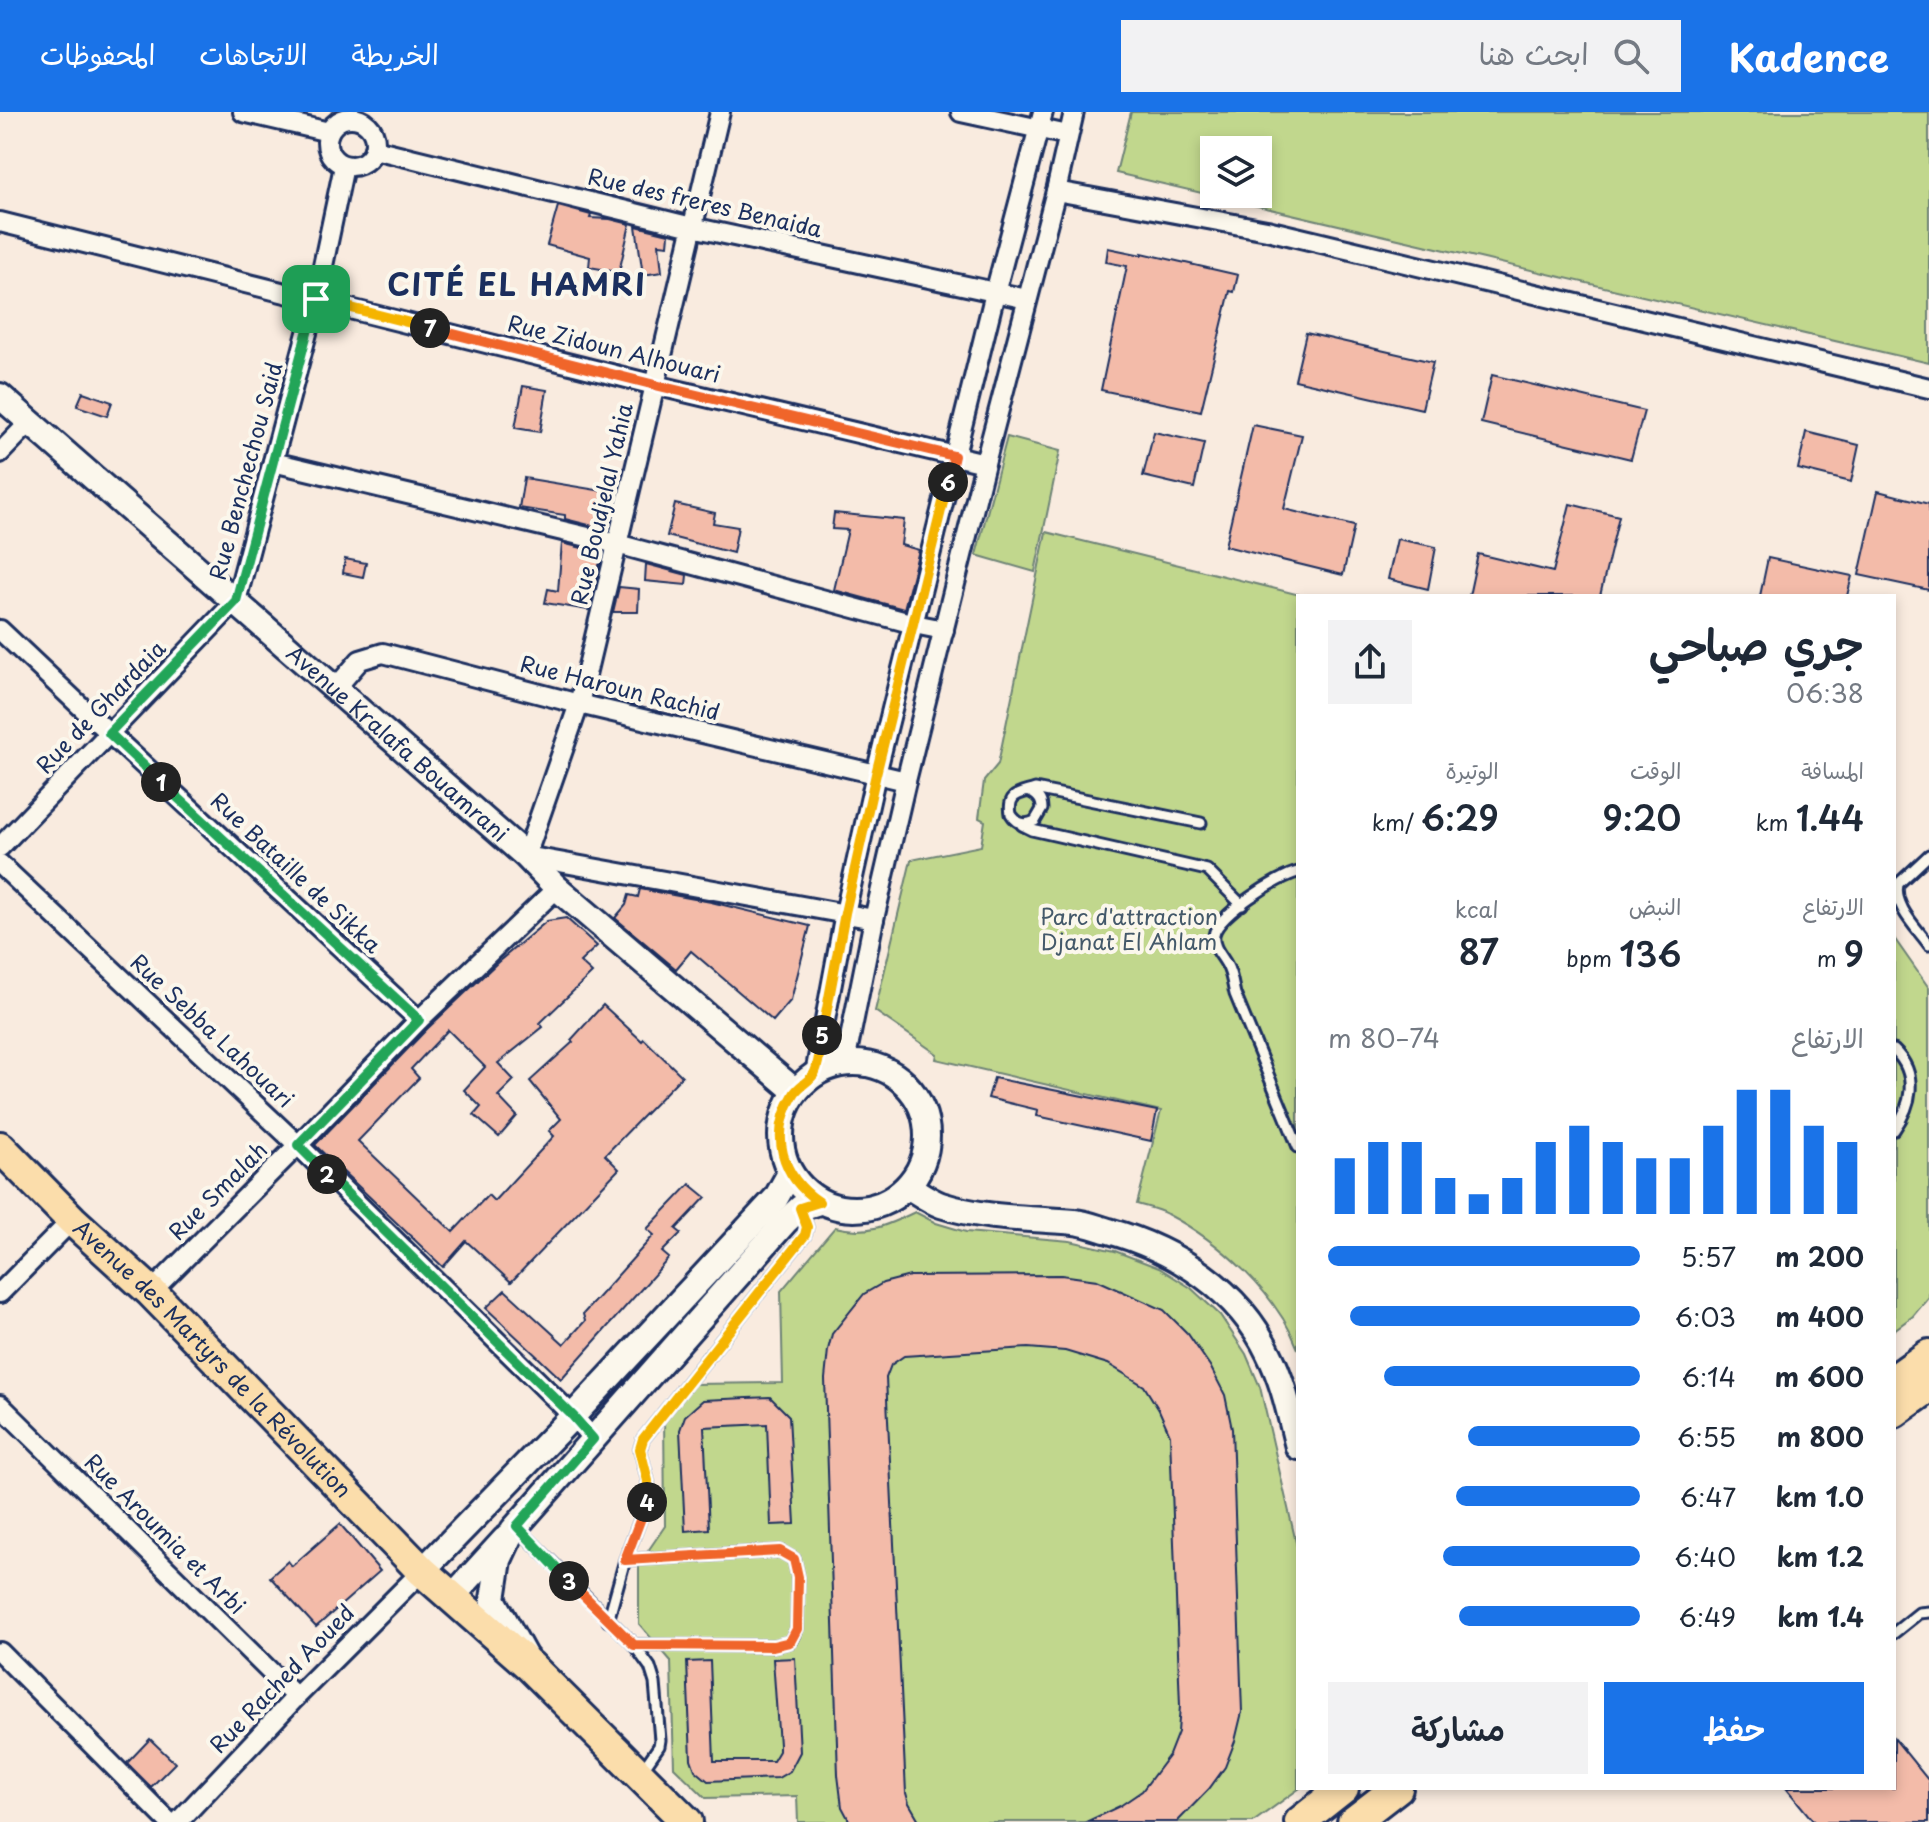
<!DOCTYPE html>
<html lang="ar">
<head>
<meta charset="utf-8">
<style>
	:root { --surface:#fff; --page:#f2f2f3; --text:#1f2937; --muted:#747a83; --accent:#1a73e8 }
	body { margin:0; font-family:"Playpen Sans","Playpen Sans Arabic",sans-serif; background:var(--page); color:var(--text); direction:rtl; height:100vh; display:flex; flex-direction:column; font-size:30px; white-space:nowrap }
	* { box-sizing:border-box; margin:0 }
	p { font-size:26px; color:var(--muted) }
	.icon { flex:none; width:44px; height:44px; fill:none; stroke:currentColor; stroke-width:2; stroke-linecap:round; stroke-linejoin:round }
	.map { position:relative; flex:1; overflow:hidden; direction:ltr }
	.drawer { position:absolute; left:1296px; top:482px; width:600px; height:1196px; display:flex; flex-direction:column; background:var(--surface); border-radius:0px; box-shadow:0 4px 12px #0003; direction:rtl }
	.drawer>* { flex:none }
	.buttons { position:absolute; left:1200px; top:24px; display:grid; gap:16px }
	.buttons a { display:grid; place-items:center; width:72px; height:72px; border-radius:0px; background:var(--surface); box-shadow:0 4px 12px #0003; font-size:40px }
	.pin { position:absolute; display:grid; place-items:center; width:68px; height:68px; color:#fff; margin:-34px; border-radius:16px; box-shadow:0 4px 12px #0006 }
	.km { position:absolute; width:40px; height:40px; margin:-20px; border-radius:50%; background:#222; color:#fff; font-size:22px; line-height:40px; text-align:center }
	.round { display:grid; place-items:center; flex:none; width:84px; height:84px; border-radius:0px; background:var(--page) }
	.summary { display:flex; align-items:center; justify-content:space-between; height:136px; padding:0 32px }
	h1 { font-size:44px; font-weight:600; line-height:60px }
	.stats { display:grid; grid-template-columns:repeat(3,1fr); gap:12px; height:136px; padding:8px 32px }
	.stats div { display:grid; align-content:center }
	.stats b { font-size:34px; font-weight:600 }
	.stats small { font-size:22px; font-weight:400 }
	.stats p { font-size:22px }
	.chart { height:224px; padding:16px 32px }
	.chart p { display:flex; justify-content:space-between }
	.chart svg { width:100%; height:144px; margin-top:8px; stroke:var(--accent); stroke-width:6 }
	.action { display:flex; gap:16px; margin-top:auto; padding:16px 32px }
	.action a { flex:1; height:92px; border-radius:0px; background:var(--accent); color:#fff; font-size:32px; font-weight:600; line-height:92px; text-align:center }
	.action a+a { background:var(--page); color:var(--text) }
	ul { padding:0 32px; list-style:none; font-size:26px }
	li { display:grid; grid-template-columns:128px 96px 1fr; align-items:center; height:60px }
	li i { height:20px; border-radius:10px; background:var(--accent) }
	header { display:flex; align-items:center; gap:48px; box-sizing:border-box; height:112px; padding:0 40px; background:var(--accent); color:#fff }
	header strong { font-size:38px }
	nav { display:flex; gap:44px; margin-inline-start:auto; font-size:28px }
	.search { width:560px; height:72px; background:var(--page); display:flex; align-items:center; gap:20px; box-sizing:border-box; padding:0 28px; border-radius:0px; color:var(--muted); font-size:30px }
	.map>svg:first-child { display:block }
	.green { fill:#c1d78d; stroke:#6e8376; stroke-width:2; fill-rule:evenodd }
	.building { fill:#f3bba9; stroke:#1b2f5e; stroke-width:2 }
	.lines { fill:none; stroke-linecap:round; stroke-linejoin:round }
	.service-casing { stroke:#1b2f5e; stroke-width:15 }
	.minor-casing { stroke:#1b2f5e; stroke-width:24 }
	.tertiary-casing { stroke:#1b2f5e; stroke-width:30 }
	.primary-casing { stroke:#1b2f5e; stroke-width:36 }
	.service { stroke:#fbf7ec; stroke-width:9 }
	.minor { stroke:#fbf7ec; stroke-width:18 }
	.tertiary { stroke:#fbf7ec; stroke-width:24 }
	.primary { stroke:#fbddab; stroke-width:30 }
	.split-1-casing { stroke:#fff; stroke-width:16 }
	.split-2-casing { stroke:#fff; stroke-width:16 }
	.split-3-casing { stroke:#fff; stroke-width:16 }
	.split-4-casing { stroke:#fff; stroke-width:16 }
	.split-5-casing { stroke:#fff; stroke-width:16 }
	.split-6-casing { stroke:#fff; stroke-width:16 }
	.split-7-casing { stroke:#fff; stroke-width:16 }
	.split-8-casing { stroke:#fff; stroke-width:16 }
	.split-1 { stroke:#22a559; stroke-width:10 }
	.split-2 { stroke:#22a559; stroke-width:10 }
	.split-3 { stroke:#22a559; stroke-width:10 }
	.split-4 { stroke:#f0652b; stroke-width:10 }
	.split-5 { stroke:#f5b400; stroke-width:10 }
	.split-6 { stroke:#f5b400; stroke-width:10 }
	.split-7 { stroke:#f0652b; stroke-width:10 }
	.split-8 { stroke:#f5b400; stroke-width:10 }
	.labels { text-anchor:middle; stroke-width:8; stroke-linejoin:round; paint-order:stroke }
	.street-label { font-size:22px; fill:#1b2f5e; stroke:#fbf7ec }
	.park-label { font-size:22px; fill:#44596a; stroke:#fbf7ec }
	.district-label { font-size:30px; font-weight:bold; letter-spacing:2px; fill:#1b2f5e; stroke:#fbf7ec }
</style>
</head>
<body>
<header>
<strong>Kadence</strong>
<div class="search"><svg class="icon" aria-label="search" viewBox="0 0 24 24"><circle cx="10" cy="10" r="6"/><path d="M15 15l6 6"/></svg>ابحث هنا</div>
<nav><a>الخريطة</a><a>الاتجاهات</a><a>المحفوظات</a></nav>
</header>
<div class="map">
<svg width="1929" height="1710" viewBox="0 0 1929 1710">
	<rect width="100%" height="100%" fill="#f9ebdf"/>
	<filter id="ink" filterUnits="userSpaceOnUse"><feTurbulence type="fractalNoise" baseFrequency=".0125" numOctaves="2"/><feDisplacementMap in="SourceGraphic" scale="16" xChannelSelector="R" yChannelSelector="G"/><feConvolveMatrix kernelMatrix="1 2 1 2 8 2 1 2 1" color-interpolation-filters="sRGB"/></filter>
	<g filter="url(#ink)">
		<g class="green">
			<path d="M1131,0H1929V251L1116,61ZM1214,38H1258V82H1214Z"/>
			<path d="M1007,325L1060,339L1035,460L976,443Z"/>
			<path d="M1046,420L1304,484H1298V1237C1277,1181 1219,1129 1167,1102C1158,1097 1147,1095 1137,1092L1161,999L936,947L937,942L875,899L911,748L981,734L985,709L979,706L984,669L998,652Z"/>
			<path d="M1894,826L1929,876V1185L1913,1204L1894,1218Z"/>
			<path d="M915,1100L936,1111L966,1120L1070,1129L1115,1139L1159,1156L1191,1176L1220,1203L1246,1242L1260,1275L1298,1439V1676H1300L1253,1710H798L797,1684L706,1686L674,1655L671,1549L639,1512V1452L665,1414L664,1301L692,1272L783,1271L781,1179L835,1115C867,1123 886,1114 915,1100Z"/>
		</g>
		<g class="building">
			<path d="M558,94L591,103L590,106L610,107L630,112L619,160L589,155L590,145L547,133Z"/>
			<path d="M636,114L669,122L668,133L659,132L662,160L643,163Z"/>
			<path d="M1108,136L1142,143V141L1238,163L1234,180L1230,179L1201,299L1101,278L1127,154L1106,150Z"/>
			<path d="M1306,221L1433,250L1422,297L1295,268Z"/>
			<path d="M1492,263L1644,299L1631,347L1481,311Z"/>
			<path d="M523,274L547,278L540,320L515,316Z"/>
			<path d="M83,280L112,290L107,304L77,294Z"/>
			<path d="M1253,313L1302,323L1284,397L1354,414L1343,463L1225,434Z"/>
			<path d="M1154,320L1204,331L1194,376L1143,364Z"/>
			<path d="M1806,320L1859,333L1851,370L1798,357Z"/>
			<path d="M524,366L615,381L610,410L605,409V417L565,407V403L519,396Z"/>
			<path d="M1878,379L1929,392V478L1859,463Z"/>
			<path d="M675,392L715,401L713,411L738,415L733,441L667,424Z"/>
			<path d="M1570,392L1619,404L1600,484H1469L1478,442L1553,460Z"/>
			<path d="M834,401L904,408L901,433L919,438L904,497L834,478L848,418L832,417Z"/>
			<path d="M1397,427L1436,435L1428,477L1388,467Z"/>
			<path d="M562,431L602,441L589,498L545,491L548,477L558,479Z"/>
			<path d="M1768,446L1852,464L1847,484H1760Z"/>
			<path d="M345,447L366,451L363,465L343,461Z"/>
			<path d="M646,452L687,463L686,473L645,469Z"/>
			<path d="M619,475L639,477L638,500H613Z"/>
			<path d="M640,777L711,790L810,814L791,888L773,909L691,839L676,857L615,806L626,793L629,783L638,785Z"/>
			<path d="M566,806L597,834L580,850L592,861L540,911L543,915L498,951L514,968L498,984L517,1004L499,1025L474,1003L481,995L464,978L485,955L448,918L411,957L419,966L358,1029L453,1120L488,1083L494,1089L554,1024L549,1019L561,1007L530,969L573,930L571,928L603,893L642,929L644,927L682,964L605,1043L619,1057L511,1170L466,1129L443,1155L315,1033L427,917L498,850L547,809Z"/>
			<path d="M994,966L1157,999L1151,1029L1037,1004L1038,998L988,986Z"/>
			<path d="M690,1072L706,1085L676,1117L681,1121L662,1140L669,1146L561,1267L486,1196L505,1178L564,1232L585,1209L583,1202L654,1123L647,1117Z"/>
			<path d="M1061,1163L1097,1168L1164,1198L1188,1222L1210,1254L1225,1283L1232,1317L1242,1600L1235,1629L1225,1655L1209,1677L1177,1710H1086L1120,1694L1142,1679L1169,1643L1178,1620L1180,1594L1170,1323L1159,1298L1144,1274L1108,1252L1065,1239L1028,1236L904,1244L891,1253L886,1266L906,1681L909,1691L920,1710H850L842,1695L838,1663L825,1267L828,1238L832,1222L864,1182L883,1171L910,1164Z"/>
			<path d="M770,1285L789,1304L795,1412L771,1413L767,1312L704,1315L709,1417L685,1419L680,1318L685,1304L703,1288Z"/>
			<path d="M340,1412L380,1459L316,1515L270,1465L288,1449L292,1454Z"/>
			<path d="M795,1546L800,1640L790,1659L778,1666L708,1669L695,1658L691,1647L687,1550L710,1549L714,1649H773L779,1639V1633L773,1547Z"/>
			<path d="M1894,1626L1929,1669V1710H1814L1786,1676H1894Z"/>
			<path d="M150,1627L175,1651L151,1675L127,1651Z"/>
		</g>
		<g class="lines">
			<g class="service-casing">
				<g id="service">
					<path d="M1028,679C1037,683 1042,687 1042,697L1035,709C1025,714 1017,712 1011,702C1007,681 1020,682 1035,677L1201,711"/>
					<path d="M1022,713L1032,718L1207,758L1242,793"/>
					<path d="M1929,743L1898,772C1893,794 1917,816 1929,833"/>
					<path d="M1298,760C1279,764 1217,803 1214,823C1212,837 1225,846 1229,858C1232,865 1233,874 1235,882L1298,1035"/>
					<path d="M1894,938C1919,962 1912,993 1894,1018"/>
					<path d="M517,1415L634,1533L650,1555L655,1571L660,1628L659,1634L641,1660"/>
					<path d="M625,1448L780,1439L794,1447L798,1465L797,1517L790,1530L773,1534L634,1533"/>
					<path d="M608,1509L625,1448L648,1387V1369L640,1337L643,1327L805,1123L807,1115L801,1098"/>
					<path d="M1894,1521L1919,1501L1929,1500"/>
				</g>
			</g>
			<g class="minor-casing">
				<g id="minor">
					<path d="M243,0L329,20"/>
					<path d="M720,0L579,592L526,744L874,807"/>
					<path d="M961,0L1068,23"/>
					<circle cx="351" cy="30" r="24"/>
					<path d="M374,37L692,115L1027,187"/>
					<path d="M1056,79L1267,118L1929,276"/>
					<path d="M0,110L655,273L985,351"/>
					<path d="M0,341L30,310"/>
					<path d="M273,350L617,432L914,512L944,518"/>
					<path d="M0,518L109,621L419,908"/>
					<path d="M335,577L360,548L383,541L579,592L906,669"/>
					<path d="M0,735L236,489L316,187L344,54"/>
					<path d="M0,752L298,1033L573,1304L593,1327"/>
					<path d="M845,951L874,807L906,669L985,351L1056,79L1074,0"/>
					<path d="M815,962L845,801L876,662L995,181L1043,0"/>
					<path d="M151,1180L298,1033L419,908L557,776"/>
					<path d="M0,1181L72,1108"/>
					<path d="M0,1293L296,1585"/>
					<path d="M0,1540L169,1710"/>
					<path d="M178,1710L296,1585L422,1459"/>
				</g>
			</g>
			<g class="tertiary-casing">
				<g id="tertiary">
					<path id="s1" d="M0,284L526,744L557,776L795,979"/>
					<circle cx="854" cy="1024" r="73"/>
					<path d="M909,1075C919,1081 930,1089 941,1093C985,1107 1029,1106 1074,1110C1086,1111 1098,1116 1109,1119C1176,1138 1239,1178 1269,1242C1284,1271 1290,1304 1298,1335"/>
					<path d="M422,1459L573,1304L776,1086L790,1061"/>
					<path d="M452,1485L504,1428"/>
					<path d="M525,1545L493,1487L499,1448L513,1418L785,1110L800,1096L819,1090"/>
				</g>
			</g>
			<g class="primary-casing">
				<g id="primary">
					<path id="s2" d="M0,1035L72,1108L151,1180L422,1459L530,1554L687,1710"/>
					<path d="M1894,1268L1929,1243"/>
					<path d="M1894,1300L1929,1275"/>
					<path d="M1300,1710L1343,1676"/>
					<path d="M1353,1710L1397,1676"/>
				</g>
			</g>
			<use href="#service" class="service"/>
			<use href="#minor" class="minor"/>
			<use href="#tertiary" class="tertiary"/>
			<use href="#primary" class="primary"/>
		</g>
	</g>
	<g class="lines" filter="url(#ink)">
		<g class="split-1-casing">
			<path id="split-1" d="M161,670L109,621L236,489L316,187"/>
		</g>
		<g class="split-2-casing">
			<path id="split-2" d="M161,670L419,908L298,1033L327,1062"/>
		</g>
		<g class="split-3-casing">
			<path id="split-3" d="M327,1062L573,1304L593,1327L517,1414L569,1469"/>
		</g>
		<g class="split-4-casing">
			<path id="split-4" d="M569,1469L634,1533L773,1534L790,1530L797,1517L798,1465L794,1447L780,1439L625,1448L647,1390"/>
		</g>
		<g class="split-5-casing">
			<path id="split-5" d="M647,1390L648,1369L640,1337L643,1327L805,1123L807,1115L800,1096L819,1090C781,1064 769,1023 794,982C799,973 811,969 815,960C820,949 820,934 822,923"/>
		</g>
		<g class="split-6-casing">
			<path id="split-6" d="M822,923L845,801L876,662L948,370"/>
		</g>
		<g class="split-7-casing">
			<path id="split-7" d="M430,216L655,273L954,344L948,370"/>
		</g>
		<g class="split-8-casing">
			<path id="split-8" d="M316,187L430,216"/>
		</g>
		<use href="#split-1" class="split-1"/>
		<use href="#split-2" class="split-2"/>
		<use href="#split-3" class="split-3"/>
		<use href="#split-4" class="split-4"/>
		<use href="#split-5" class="split-5"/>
		<use href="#split-6" class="split-6"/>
		<use href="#split-7" class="split-7"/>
		<use href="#split-8" class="split-8"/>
	</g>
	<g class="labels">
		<g class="street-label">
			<text transform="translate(705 91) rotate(13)" y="8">Rue des freres Benaida</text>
			<text transform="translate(614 237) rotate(14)" y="8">Rue Zidoun Alhouari</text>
			<text transform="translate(246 359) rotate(-75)" y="8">Rue Benchechou Said</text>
			<text transform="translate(602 392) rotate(-77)" y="8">Rue Boudjelal Yahia</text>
			<text transform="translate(620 576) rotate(14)" y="8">Rue Haroun Rachid</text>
			<text transform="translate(101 595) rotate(-46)" y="8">Rue de Ghardaia</text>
			<text dy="8" stroke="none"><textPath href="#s1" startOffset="528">Avenue Kralafa Bouamrani</textPath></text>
			<text transform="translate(296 761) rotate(43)" y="8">Rue Bataille de Sikka</text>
			<text transform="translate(212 919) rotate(43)" y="8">Rue Sebba Lahouari</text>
			<text transform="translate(218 1079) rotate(-45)" y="8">Rue Smalah</text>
			<text dy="8" stroke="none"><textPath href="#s2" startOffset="300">Avenue des Martyrs de la Révolution</textPath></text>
			<text transform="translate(165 1422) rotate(45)" y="8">Rue Aroumia et Arbi</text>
			<text transform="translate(282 1567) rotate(-46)" y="8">Rue Rached Aoued</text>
		</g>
		<g class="park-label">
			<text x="1129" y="813">Parc d'attraction<tspan x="1129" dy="25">Djanat El Ahlam</tspan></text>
		</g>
		<g class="district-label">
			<text x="517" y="184">CITÉ EL HAMRI</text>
		</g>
	</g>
</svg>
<div class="buttons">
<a><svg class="icon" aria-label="layers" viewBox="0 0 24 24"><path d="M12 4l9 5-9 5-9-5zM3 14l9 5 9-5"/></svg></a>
</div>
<div class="pin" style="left:316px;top:187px;background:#1e9e55"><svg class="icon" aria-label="arrive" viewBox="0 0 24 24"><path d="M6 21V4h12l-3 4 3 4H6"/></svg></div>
<b class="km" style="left:161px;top:670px">1</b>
<b class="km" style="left:327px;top:1062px">2</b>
<b class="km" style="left:569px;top:1469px">3</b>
<b class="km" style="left:647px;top:1390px">4</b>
<b class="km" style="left:822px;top:923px">5</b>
<b class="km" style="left:948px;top:370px">6</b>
<b class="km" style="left:430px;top:216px">7</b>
<section class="drawer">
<div class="summary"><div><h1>جري صباحي</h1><p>06:38</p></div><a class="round"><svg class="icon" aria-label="share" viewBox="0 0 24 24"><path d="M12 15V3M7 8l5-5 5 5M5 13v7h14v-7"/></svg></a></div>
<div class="stats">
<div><p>المسافة</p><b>1.44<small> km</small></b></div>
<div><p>الوقت</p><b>9:20</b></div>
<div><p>الوتيرة</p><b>6:29<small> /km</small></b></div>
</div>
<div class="stats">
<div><p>الارتفاع</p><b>9<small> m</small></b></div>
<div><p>النبض</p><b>136<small> bpm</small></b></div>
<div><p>kcal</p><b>87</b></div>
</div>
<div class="chart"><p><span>الارتفاع</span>74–80 m</p>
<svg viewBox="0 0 160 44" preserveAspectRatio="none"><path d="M5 44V27M15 44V22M25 44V22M35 44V33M45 44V38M55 44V33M65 44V22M75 44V17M85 44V22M95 44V27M105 44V27M115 44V17M125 44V6M135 44V6M145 44V17M155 44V22"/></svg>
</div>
<ul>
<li><b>200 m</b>5:57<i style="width:100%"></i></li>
<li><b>400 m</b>6:03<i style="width:93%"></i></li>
<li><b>600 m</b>6:14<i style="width:82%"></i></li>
<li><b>800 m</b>6:55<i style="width:55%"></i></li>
<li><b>1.0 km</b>6:47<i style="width:59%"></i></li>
<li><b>1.2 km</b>6:40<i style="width:63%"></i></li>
<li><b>1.4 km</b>6:49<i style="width:58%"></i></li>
</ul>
<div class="action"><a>حفظ</a><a>مشاركة</a></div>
</section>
</div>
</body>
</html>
